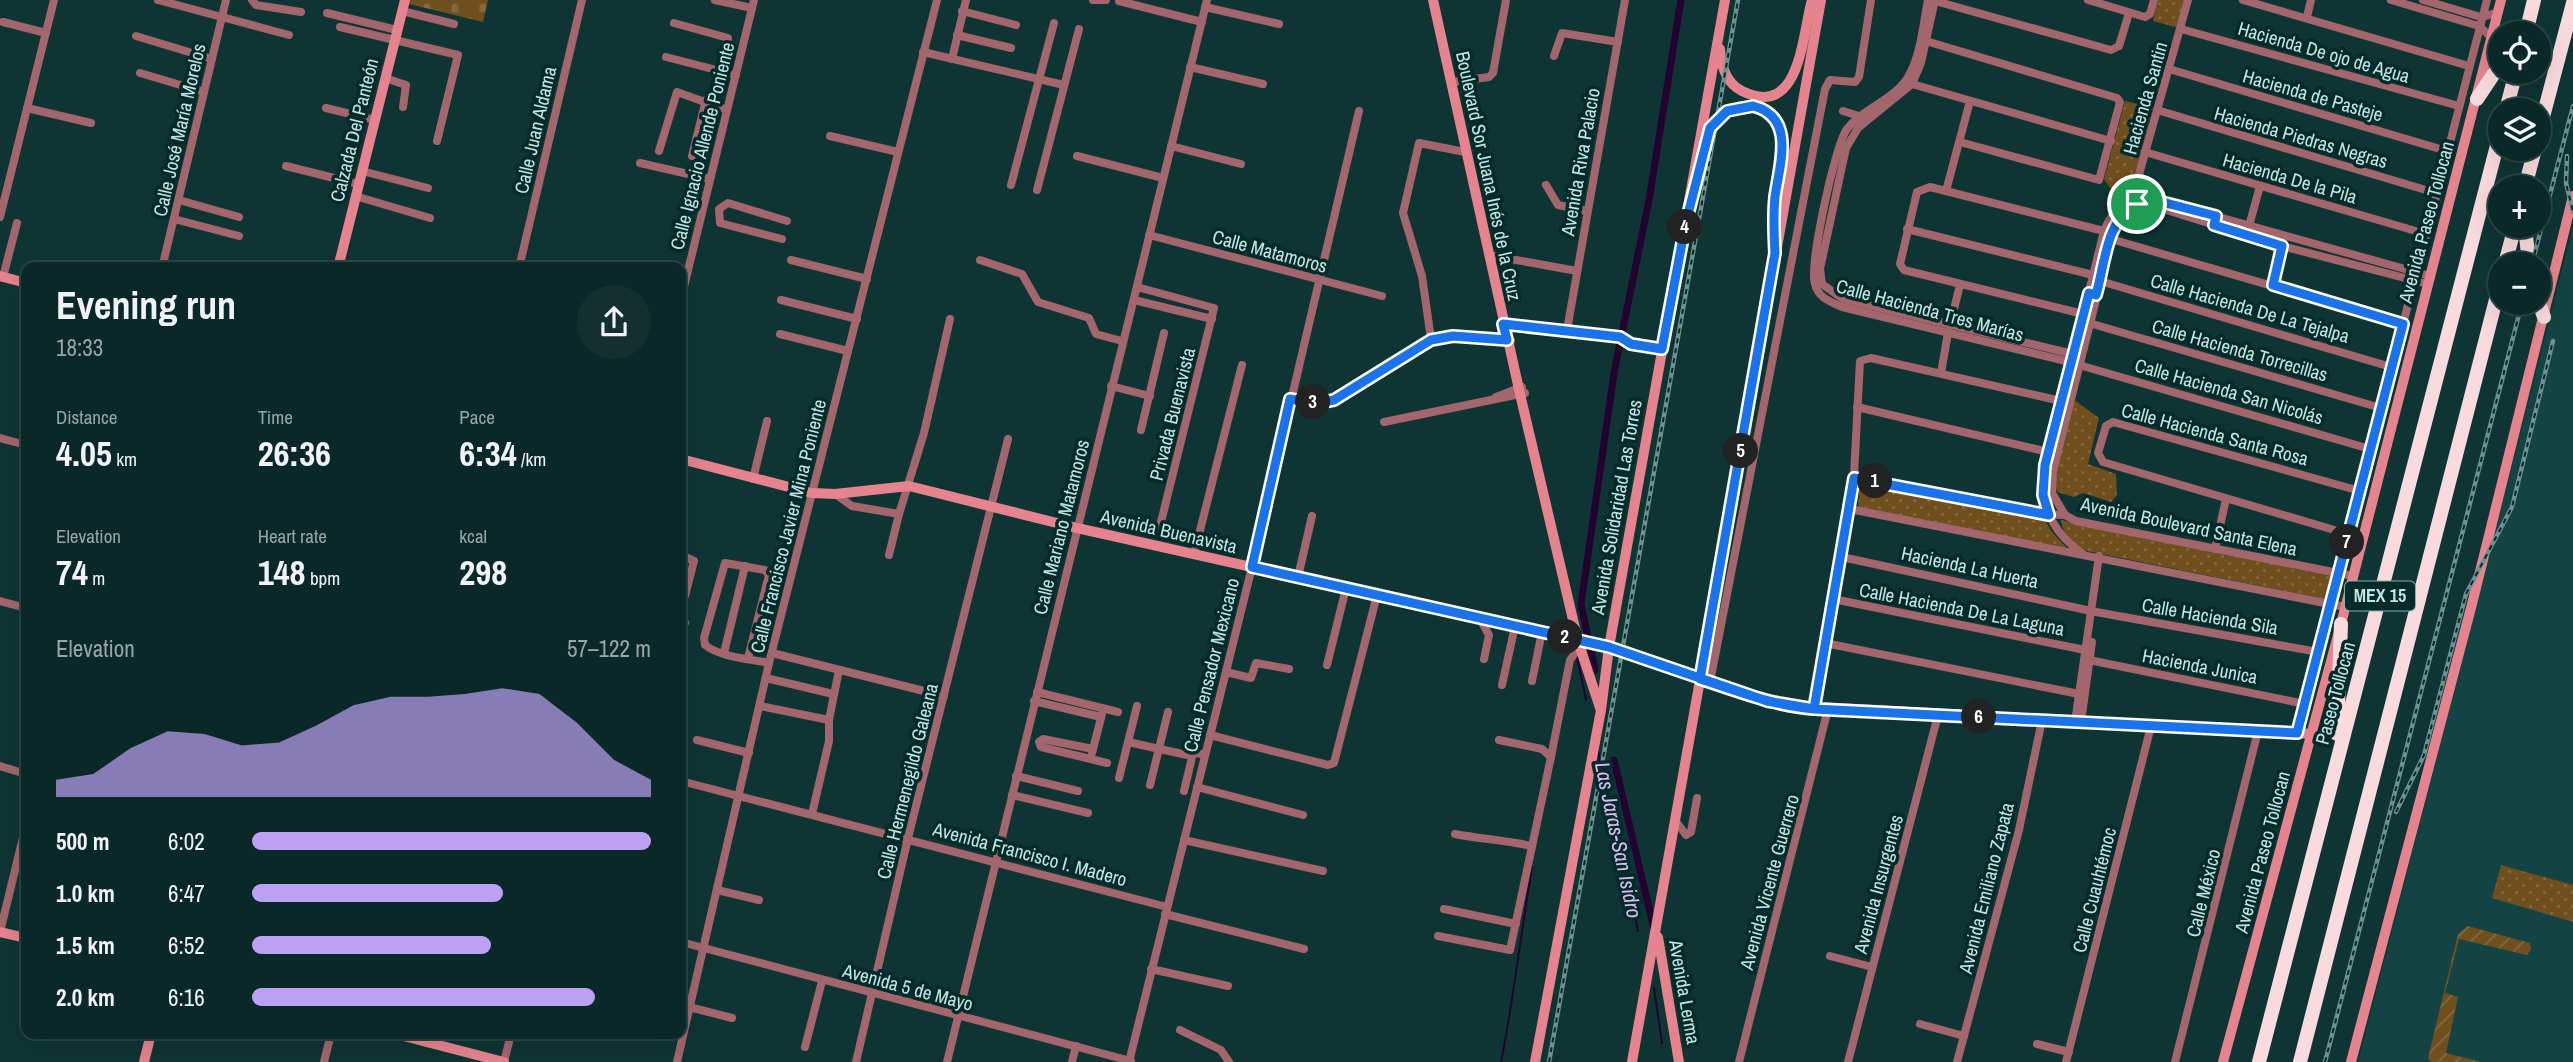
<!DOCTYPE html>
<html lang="en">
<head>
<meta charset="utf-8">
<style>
	:root { --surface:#0a2827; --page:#13302f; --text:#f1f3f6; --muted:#99a6a7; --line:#2a4444; --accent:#bca0f2 }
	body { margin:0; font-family:"Archivo Narrow",sans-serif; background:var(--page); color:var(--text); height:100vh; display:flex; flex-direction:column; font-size:26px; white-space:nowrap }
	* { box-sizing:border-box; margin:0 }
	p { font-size:23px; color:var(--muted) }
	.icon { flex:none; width:38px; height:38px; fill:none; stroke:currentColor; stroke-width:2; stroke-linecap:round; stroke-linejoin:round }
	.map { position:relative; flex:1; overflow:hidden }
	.panel { position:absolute; left:21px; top:262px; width:665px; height:777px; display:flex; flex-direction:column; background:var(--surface); border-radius:14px; box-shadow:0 7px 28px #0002,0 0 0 2px var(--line) }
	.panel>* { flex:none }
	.tools { position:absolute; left:2488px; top:21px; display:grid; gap:14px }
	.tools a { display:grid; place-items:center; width:63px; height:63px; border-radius:50%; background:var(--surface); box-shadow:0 7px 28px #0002,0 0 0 2px var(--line); font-size:35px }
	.pin { position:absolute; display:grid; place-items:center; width:60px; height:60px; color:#fff; margin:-30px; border:4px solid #fff; border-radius:50%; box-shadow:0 2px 7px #0007 }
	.km { position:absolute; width:35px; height:35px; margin:-18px; border-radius:50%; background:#222; color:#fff; font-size:19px; line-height:35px; text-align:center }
	.round { display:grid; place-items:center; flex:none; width:74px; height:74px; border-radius:37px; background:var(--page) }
	.head { display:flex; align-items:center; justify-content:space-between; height:119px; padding:0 35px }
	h1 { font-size:38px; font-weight:700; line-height:52px }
	.stats { display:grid; grid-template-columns:repeat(3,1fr); gap:10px; height:119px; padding:7px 35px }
	.stats div { display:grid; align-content:center }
	.stats b { font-size:35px; font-weight:700 }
	.stats small { font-size:19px; font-weight:400 }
	.stats p { font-size:19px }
	.chart { height:196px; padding:14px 35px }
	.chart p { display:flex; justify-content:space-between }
	.chart svg { width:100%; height:126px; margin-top:7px; fill:var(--accent); opacity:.7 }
	ul { padding:0 35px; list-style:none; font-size:23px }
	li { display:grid; grid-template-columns:112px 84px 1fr; align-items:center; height:52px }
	li i { height:18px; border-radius:9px; background:var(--accent) }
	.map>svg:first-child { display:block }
	.built { fill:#134342 }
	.grass { fill:url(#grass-dots) }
	.cemetery { fill:url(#cemetery-stones) }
	.garden { fill:url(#garden-furrows) }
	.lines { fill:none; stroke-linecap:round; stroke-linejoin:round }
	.stream { stroke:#230131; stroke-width:2 }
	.canal { stroke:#230131; stroke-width:7 }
	.street { stroke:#a3666c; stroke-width:8 }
	.secondary { stroke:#e5848f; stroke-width:10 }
	.highway { stroke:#fadbdd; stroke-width:14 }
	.rail-casing { stroke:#6d9190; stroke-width:4.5 }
	.rail { stroke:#022b2a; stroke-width:2; stroke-dasharray:5; stroke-linecap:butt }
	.route-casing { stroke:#fff; stroke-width:14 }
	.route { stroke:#1a73e8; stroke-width:9 }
	.labels { text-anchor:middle; stroke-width:7; stroke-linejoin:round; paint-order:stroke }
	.shield { fill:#022b2a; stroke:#89adac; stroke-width:2 }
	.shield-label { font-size:18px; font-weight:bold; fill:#c3e5e4 }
	.street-label { font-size:19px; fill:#c3e5e4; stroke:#022b2a }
	.water-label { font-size:21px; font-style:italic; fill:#dfbaf3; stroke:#022b2a }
</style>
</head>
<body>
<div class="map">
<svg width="2573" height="1062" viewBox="0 0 2573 1062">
	<defs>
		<pattern id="grass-dots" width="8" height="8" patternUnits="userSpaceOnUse" patternTransform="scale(1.75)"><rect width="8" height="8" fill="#704f1f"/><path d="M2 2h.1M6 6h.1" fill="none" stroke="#83683f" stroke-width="1.8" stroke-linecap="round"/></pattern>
		<pattern id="cemetery-stones" width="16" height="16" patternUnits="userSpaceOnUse" patternTransform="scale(1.75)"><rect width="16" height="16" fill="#704f1f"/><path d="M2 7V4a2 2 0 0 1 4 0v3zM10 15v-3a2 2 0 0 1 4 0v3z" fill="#83683f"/></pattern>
		<pattern id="garden-furrows" width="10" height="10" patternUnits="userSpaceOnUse" patternTransform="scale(1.75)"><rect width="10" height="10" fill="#704f1f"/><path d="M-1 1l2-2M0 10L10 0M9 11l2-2" fill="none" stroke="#83683f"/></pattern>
	</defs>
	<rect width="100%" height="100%" fill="#0e3534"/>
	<path class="built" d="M2573,227V1062H2358L2473,617Z"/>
	<g class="grass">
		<path d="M2158,0H2186L2179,28L2153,21Z"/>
		<path d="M2125,101L2153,108L2131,195L2109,206L2111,189L2104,179Z"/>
		<path d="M2073,399L2099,418L2088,464L2116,474L2117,495L2111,502L2083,493L2074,497L2057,492L2055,479Z"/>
		<path d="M1860,481L2042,515L2052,532L2068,549L1858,508Z"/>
		<path d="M2061,520L2334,576L2329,600L2087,551C2073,545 2063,536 2061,520Z"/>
		<path d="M2501,865L2573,885V922L2492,898Z"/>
	</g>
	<path class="cemetery" d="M410,0H488L483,22L409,4Z"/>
	<path class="garden" d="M2468,926L2530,943L2531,949L2527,955L2459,939L2445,993L2458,997L2446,1053L2481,1062H2431L2428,1058L2458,934Z"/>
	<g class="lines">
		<g class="stream">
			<path d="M1577,657L1586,700"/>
			<path d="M1598,751L1638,931"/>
			<path d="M1654,988L1662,1043"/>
			<path d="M1501,1062C1514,997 1521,932 1532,867"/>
		</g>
		<g class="canal">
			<path d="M1595,670L1581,604L1614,373L1649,200L1681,0"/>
			<path d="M1614,760L1654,929"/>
		</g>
		<g class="street">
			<path d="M158,0L289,35"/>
			<path d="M252,0L256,5L301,12"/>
			<path d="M715,0L752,8"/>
			<path d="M1093,0H1106"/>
			<path d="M1928,0C1923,24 1921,56 1908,77C1894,100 1863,108 1847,129C1835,145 1809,265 1815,284C1818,298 1831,302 1842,307L2070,362"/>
			<path d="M1935,0L1921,63L1912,84L1858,128L1846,148L1820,269L1822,284L1843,299L2073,354"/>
			<path d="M2088,0L2145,17L2150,14L2154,0"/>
			<path d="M2243,0L2469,66"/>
			<path d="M2391,0L2479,26L2491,37"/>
			<path d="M2423,0L2481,17L2497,13"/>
			<path d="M1119,1L1202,22"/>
			<path d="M1935,1L2111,50L2119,46L2129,13"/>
			<path d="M1205,7L1279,24"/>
			<path d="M402,11L454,24"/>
			<path d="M962,11L1016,25"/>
			<path d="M327,13L397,30"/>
			<path d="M2307,17L2311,0"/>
			<path d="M3,22L46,33"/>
			<path d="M674,23L728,38L722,71"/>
			<path d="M340,27L458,55L437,141"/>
			<path d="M2181,29L2459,106"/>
			<path d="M957,35L1011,48"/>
			<path d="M136,36L212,59"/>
			<path d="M1926,41L2117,98L2120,102L2099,180L1960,142"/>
			<path d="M923,52L1064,85"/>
			<path d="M1554,56L1562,33L1618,42"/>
			<path d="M666,57L736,75"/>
			<path d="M952,59L966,0"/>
			<path d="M1190,67L1263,84"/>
			<path d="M2169,69L2447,151"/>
			<path d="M140,73L204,92"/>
			<path d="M385,78L406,85L403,107"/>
			<path d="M1452,82L1489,77L1493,73L1506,0"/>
			<path d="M1912,84L2111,141"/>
			<path d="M27,108L91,123"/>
			<path d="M326,108L375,120"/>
			<path d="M2157,110L2436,193"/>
			<path d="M1843,111L1862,117"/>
			<path d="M830,136L898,152"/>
			<path d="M1171,146L1241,164"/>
			<path d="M659,151L677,92L727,110"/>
			<path d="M2145,152L2426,234"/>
			<path d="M692,156L706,100"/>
			<path d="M1077,156L1163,178"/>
			<path d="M640,163L710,179"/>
			<path d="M286,166L358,184"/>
			<path d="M362,171L428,188"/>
			<path d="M1011,185L1054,23"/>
			<path d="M1546,185L1558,205L1587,211"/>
			<path d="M1037,190L1079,29"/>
			<path d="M1946,191L1970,101"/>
			<path d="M355,196L430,218"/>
			<path d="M2136,198L2138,178L2188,0"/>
			<path d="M179,200L239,217"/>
			<path d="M0,217L54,0"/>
			<path d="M174,219L239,236"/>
			<path d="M2249,226L2260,186"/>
			<path d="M1907,229L2093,275"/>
			<path d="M1149,235L1382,296"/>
			<path d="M782,239L720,223L719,209L728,203L787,221"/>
			<path d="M2111,239L2403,324"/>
			<path d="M1494,256L1577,271"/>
			<path d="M791,260L867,279"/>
			<path d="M980,260L1022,274L1038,302L1089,318L1096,334L1122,341"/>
			<path d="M162,268L226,0"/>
			<path d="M519,268L582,0"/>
			<path d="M3,277L17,223"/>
			<path d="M2100,281L2391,367"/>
			<path d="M2273,285L2282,246"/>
			<path d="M1137,287L1214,308L1159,530"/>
			<path d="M681,299L754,0"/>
			<path d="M781,300L857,319"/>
			<path d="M1134,300L1212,319"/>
			<path d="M2083,314L1904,270L1900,264L1917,192L1930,187L2104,231"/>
			<path d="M2089,323L2381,408"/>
			<path d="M1503,324L1620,337L1631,344L1663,349"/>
			<path d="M1950,325L1960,285"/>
			<path d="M1567,330L1625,0"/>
			<path d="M780,334L848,351"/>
			<path d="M1431,339L1422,276L1403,213L1419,143L1465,152"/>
			<path d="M2079,365L2370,449"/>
			<path d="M1941,373L1948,333"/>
			<path d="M1111,386L1150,396"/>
			<path d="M1496,397L1522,387"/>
			<path d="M1290,399L1318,403L1334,400L1431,339L1453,336L1511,341"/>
			<path d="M1857,407L2048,452"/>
			<path d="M1384,422L1525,393"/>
			<path d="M1141,430L1164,333"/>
			<path d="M0,438L26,445"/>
			<path d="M1854,478L2041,514L2065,515L2076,521L2353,576"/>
			<path d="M753,479L767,421"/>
			<path d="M835,494L852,506L899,514L924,433L950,319"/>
			<path d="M1850,509L2345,607"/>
			<path d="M2065,515L2052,493L2053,471L2115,224L2129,209L2147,204L2282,246L2428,284"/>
			<path d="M2348,534L2103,462L2098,453L2106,426L2113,422L2360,491"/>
			<path d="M2215,549L2226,499"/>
			<path d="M1194,554L1242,365"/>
			<path d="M2083,554C2056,535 2042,512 2043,478L2104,231C2112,211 2124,194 2147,197L2430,276"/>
			<path d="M681,555L694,561L685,596L681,599"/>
			<path d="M889,555L899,514"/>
			<path d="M1842,557L2091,611"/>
			<path d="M1298,577L1312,516"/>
			<path d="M1833,599L2085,650"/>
			<path d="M0,601L26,608"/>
			<path d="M2096,612L2318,652"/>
			<path d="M1480,619L1489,635L1484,659"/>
			<path d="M681,622L685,623"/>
			<path d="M1825,643L2079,694"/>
			<path d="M724,653L745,566"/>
			<path d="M772,653L944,696"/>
			<path d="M748,658L769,575L765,570L725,563L704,638L705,645C720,657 750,659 769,663"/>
			<path d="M2089,660L2305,704"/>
			<path d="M1327,665L1346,588"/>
			<path d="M1226,672L1251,678L1256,663L1289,669"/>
			<path d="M766,678L833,694"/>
			<path d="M1532,681L1542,632"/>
			<path d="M1710,682L1825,89L1830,80L1855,82L1859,77L1871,0"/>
			<path d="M1502,685L1515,626"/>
			<path d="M1037,692L1118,712"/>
			<path d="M1034,701L1101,717"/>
			<path d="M760,706L829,720L839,670"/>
			<path d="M1814,709L1853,494L1860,361L1871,358L2061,401"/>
			<path d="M2075,722L2099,556"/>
			<path d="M2081,722L2092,642"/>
			<path d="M2297,733L2487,0"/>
			<path d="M1210,735L1328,765L1334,763L1377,595"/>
			<path d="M697,740L749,753"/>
			<path d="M1128,742L1187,755L1193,752L1205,755"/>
			<path d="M1093,749L1043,739L1039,742L1041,747L1107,763"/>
			<path d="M1092,753L1102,714"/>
			<path d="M1551,757L1570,660L1581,645"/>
			<path d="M0,766L26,774"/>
			<path d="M1016,776L1078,791"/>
			<path d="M1119,778L1137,706"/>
			<path d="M681,781L1167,907"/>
			<path d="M1150,785L1168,712"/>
			<path d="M1197,787L1303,815"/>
			<path d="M1184,791L1201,719"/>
			<path d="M1012,795L1088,813"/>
			<path d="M812,814L829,741V720"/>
			<path d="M1675,820L1686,835L1691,832L1697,798"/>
			<path d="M1455,834C1481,839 1505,840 1531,846"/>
			<path d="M1184,840L1323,871"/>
			<path d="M717,890L759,900"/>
			<path d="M1444,909L1516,924"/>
			<path d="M1165,914L1304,949"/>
			<path d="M0,932L26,825"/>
			<path d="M1438,936L1510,950L1551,757L1542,749L1499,740"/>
			<path d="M681,942L1131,1061"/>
			<path d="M1830,956L1872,967"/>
			<path d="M1151,969L1228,986"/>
			<path d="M689,1007L732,1018"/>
			<path d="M1920,1024L1964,1036"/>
			<path d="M1180,1030L1221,1050L1229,1062"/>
			<path d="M2037,1044L2069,1052"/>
			<path d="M805,1047L822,981"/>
			<path d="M324,1062L331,1034"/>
			<path d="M504,1062L511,1034"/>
			<path d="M677,1062L769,663L937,0"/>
			<path d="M856,1062L908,838L1008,439"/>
			<path d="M947,1062L1207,0"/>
			<path d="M1072,1062L1076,1046"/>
			<path d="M1129,1062L1252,567L1359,111"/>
			<path d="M1739,1062L1828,709"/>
			<path d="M1848,1062L1938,715"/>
			<path d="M1957,1062L2019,830L2042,720"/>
			<path d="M2066,1062L2151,726"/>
			<path d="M2175,1062L2258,731"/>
		</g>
		<g class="secondary">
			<path d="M1433,0L1520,394L1578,641L1600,708"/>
			<path d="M1720,49C1721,66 1726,83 1742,91C1801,120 1802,34 1812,0"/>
			<path d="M1706,142C1711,125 1719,111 1738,107C1807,93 1773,194 1774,230"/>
			<path d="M338,268L405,0"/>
			<path d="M0,276L26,283"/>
			<path d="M681,459L812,493L835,494L909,486L1077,528L1609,647L1784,705L2312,734"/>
			<path d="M0,932L26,938"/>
			<path d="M1658,937L1679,1062"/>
			<path d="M396,1034L504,1062"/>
			<path d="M144,1062L151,1034"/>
			<path d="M1535,1062L1601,710L1609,647L1725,0"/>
			<path d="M1632,1062L1821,0"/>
			<path d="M2223,1062L2341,624L2501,0"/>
			<path d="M2351,1062L2472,604L2573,196"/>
		</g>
		<g class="highway">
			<path d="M2526,33L2534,0"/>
			<path d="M2477,99L2501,63"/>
			<path d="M2506,110L2516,72"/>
			<path d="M2539,132L2573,3"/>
			<path d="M2525,187L2535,149"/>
			<path d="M2525,226L2529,264"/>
			<path d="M2505,264L2515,226"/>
			<path d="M2539,303L2544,317"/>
			<path d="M2337,734L2341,624"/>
			<path d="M2259,1062L2501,130"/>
			<path d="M2300,1062L2501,280"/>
		</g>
		<g class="rail-casing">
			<g id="rail">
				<path d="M2567,156L2566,183L2573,212"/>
				<path d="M2532,264L2573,106"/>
				<path d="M2396,812L2424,755L2466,594L2512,507L2553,341"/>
				<path d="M1549,1062L1738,0"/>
				<path d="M2325,1062L2522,303"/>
			</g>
		</g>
		<use href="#rail" class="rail"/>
	</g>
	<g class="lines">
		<g class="route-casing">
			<path id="route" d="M2137,204C2106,219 2105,264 2096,295L2089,293L2045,465L2043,495L2049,515L1854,478L1814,709L1767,701L1609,647L1252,567L1290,399L1318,403L1334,400L1431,340L1453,336L1507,340L1503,324L1620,337L1631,344L1662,349L1686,222L1710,128L1727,111L1753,106C1797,117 1779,166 1775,197C1773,216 1774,235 1775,253L1700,679C1738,691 1774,706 1814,709L2297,733L2403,324L2273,285L2282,246L2214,225L2216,216L2135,195L2137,204"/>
		</g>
		<use href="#route" class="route"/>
	</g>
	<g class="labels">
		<rect class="shield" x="2345" y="581.5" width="70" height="29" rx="5"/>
		<g class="shield-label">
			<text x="2380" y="602">MEX 15</text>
		</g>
		<g class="street-label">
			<text transform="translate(2324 52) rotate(16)" y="7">Hacienda De ojo de Agua</text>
			<text transform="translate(2313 95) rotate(16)" y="7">Hacienda de Pasteje</text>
			<text transform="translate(2145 98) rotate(-74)" y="7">Hacienda Santin</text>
			<text transform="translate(179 130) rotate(-77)" y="7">Calle José María Morelos</text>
			<text transform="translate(354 130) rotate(-76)" y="7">Calzada Del Panteón</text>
			<text transform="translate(535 130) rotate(-77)" y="7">Calle Juan Aldama</text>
			<text transform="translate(2301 137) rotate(16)" y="7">Hacienda Piedras Negras</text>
			<text transform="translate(702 146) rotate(-76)" y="7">Calle Ignacio Allende Poniente</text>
			<text transform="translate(1580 162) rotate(-80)" y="7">Avenida Riva Palacio</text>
			<text transform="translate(1489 176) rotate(78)" y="7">Boulevard Sor Juana Inés de la Cruz</text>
			<text transform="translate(2290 178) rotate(16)" y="7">Hacienda De la Pila</text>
			<text transform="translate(2426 222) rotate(-75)" y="7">Avenida Paseo Tollocan</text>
			<text transform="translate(1270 251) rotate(15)" y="7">Calle Matamoros</text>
			<text transform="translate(2250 308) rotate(16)" y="7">Calle Hacienda De La Tejalpa</text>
			<text transform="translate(1930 310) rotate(15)" y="7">Calle Hacienda Tres Marías</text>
			<text transform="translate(2240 350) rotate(16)" y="7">Calle Hacienda Torrecillas</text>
			<text transform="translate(2229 391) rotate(16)" y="7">Calle Hacienda San Nicolás</text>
			<text transform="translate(1172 414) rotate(-76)" y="7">Privada Buenavista</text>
			<text transform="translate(2215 434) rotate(15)" y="7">Calle Hacienda Santa Rosa</text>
			<text transform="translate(1616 507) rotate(-80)" y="7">Avenida Solidaridad Las Torres</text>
			<text transform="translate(788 526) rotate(-76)" y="7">Calle Francisco Javier Mina Poniente</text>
			<text transform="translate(2189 526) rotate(12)" y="7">Avenida Boulevard Santa Elena</text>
			<text transform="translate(1061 527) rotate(-76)" y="7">Calle Mariano Matamoros</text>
			<text transform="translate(1169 531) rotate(13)" y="7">Avenida Buenavista</text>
			<text transform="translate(1970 567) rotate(12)" y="7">Hacienda La Huerta</text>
			<text transform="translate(1962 609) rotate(11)" y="7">Calle Hacienda De La Laguna</text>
			<text transform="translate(2210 616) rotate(10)" y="7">Calle Hacienda Sila</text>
			<text transform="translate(1211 665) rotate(-76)" y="7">Calle Pensador Mexicano</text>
			<text transform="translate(2200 666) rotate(11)" y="7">Hacienda Junica</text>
			<text transform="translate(2335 693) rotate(-75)" y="7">Paseo Tollocan</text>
			<text transform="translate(907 781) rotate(-76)" y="7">Calle Hermenegildo Galeana</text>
			<text transform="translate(2262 852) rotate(-75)" y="7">Avenida Paseo Tollocan</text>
			<text transform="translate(1030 854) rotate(15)" y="7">Avenida Francisco I. Madero</text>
			<text transform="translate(1769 882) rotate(-75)" y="7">Avenida Vicente Guerrero</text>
			<text transform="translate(1878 884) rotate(-75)" y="7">Avenida Insurgentes</text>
			<text transform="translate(1986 888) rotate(-76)" y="7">Avenida Emiliano Zapata</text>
			<text transform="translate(2094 890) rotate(-76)" y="7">Calle Cuauhtémoc</text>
			<text transform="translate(2203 893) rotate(-76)" y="7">Calle México</text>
			<text transform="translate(908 987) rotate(15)" y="7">Avenida 5 de Mayo</text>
			<text transform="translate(1685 992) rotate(80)" y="7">Avenida Lerma</text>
		</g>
		<g class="water-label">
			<text transform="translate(1618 840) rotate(78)" y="7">Las Jaras-San Isidro</text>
		</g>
	</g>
</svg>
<div class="tools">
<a><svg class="icon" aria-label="locate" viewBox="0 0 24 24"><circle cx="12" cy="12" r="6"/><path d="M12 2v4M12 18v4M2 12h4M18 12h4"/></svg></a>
<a><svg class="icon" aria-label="layers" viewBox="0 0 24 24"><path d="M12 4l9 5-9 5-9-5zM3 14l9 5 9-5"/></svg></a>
<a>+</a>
<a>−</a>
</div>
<div class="pin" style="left:2137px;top:204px;background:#1e9e55"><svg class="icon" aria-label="arrive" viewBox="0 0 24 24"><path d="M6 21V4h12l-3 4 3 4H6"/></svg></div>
<b class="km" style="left:1875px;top:481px">1</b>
<b class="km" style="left:1565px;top:637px">2</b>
<b class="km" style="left:1313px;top:402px">3</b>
<b class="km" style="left:1685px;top:227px">4</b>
<b class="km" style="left:1741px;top:451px">5</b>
<b class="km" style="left:1979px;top:717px">6</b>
<b class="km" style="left:2347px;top:542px">7</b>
<section class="panel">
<div class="head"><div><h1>Evening run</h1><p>18:33</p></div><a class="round"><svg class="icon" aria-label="share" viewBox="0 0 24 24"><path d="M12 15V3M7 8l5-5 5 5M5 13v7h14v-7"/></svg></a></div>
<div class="stats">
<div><p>Distance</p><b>4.05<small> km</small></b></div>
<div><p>Time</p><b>26:36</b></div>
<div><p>Pace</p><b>6:34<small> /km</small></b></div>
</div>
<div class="stats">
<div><p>Elevation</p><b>74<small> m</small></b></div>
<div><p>Heart rate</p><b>148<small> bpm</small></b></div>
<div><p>kcal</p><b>298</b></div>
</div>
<div class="chart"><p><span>Elevation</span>57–122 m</p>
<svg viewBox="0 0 160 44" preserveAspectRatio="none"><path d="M0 44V38L10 36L20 27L30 21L40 22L50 26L60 25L70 19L80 12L90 9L100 9L110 8L120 6L130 8L140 18L150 31L160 38V44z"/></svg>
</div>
<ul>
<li><b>500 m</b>6:02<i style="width:100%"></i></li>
<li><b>1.0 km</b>6:47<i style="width:63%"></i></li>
<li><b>1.5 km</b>6:52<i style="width:60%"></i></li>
<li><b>2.0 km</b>6:16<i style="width:86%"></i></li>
</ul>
</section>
</div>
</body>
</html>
